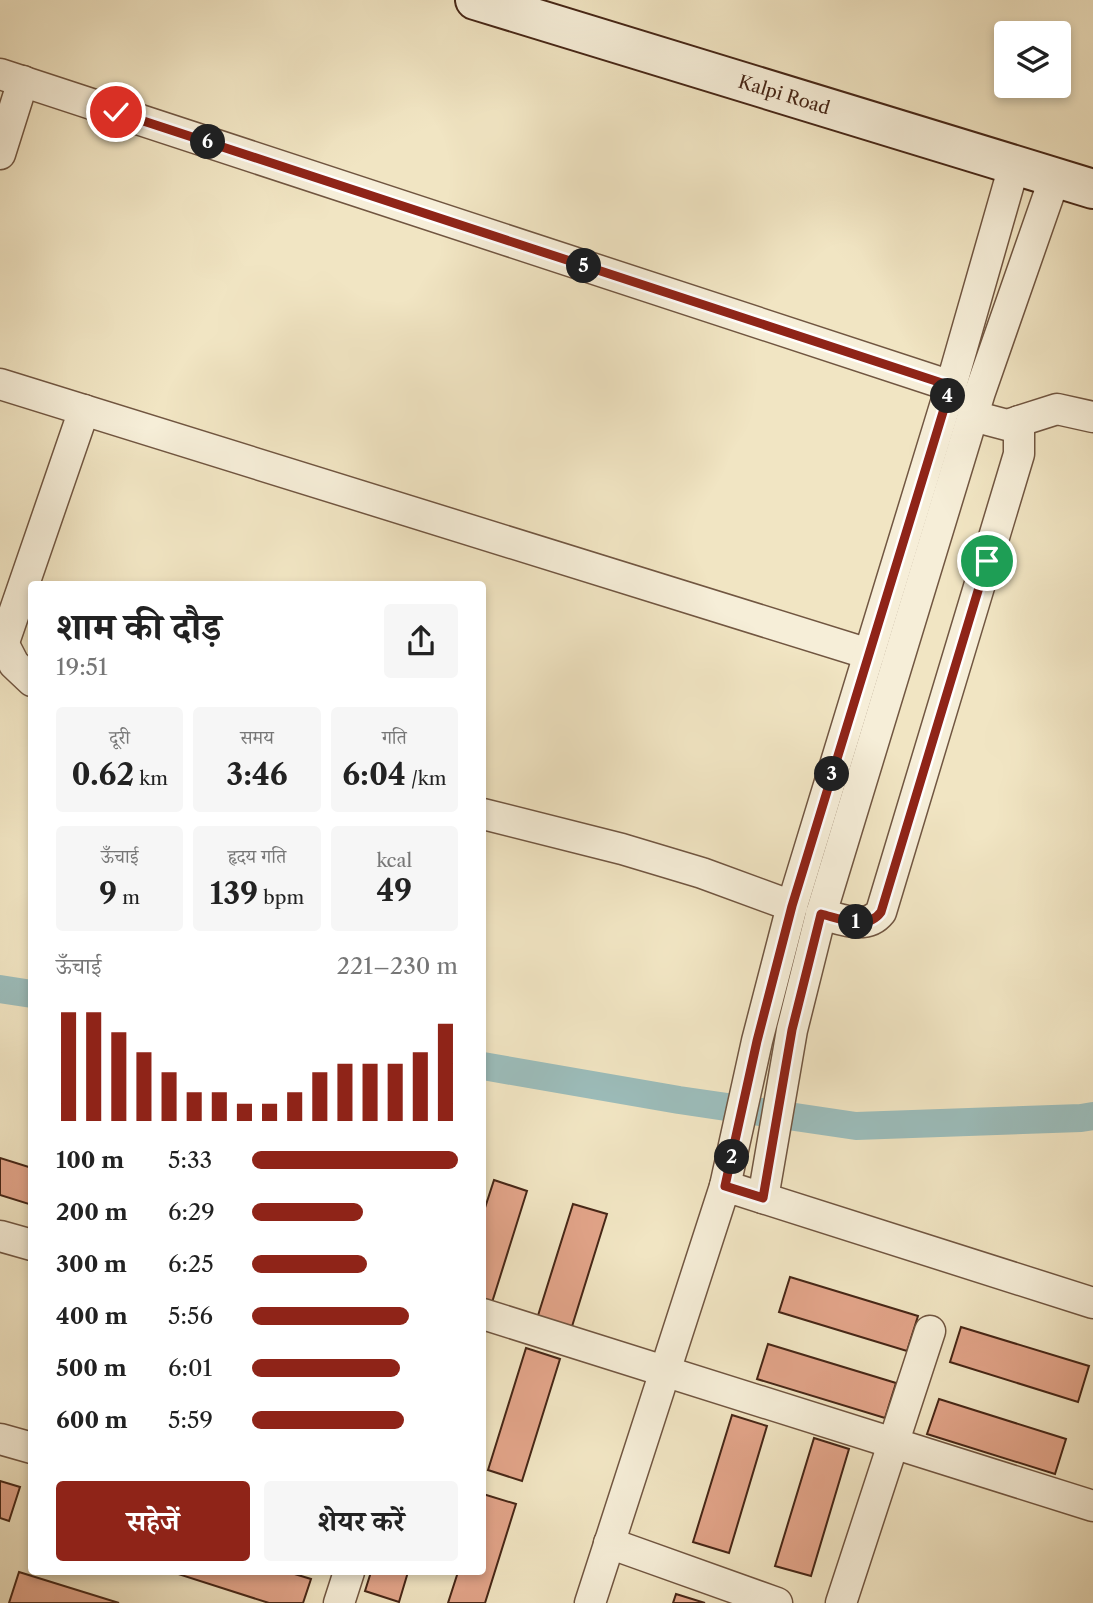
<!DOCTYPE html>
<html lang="hi">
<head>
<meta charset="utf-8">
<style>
	:root { --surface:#fff; --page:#f6f6f6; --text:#222; --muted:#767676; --accent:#8f2418 }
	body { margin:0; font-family:"Libre Caslon Text","Noto Serif Devanagari",serif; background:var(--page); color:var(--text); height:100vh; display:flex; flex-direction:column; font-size:26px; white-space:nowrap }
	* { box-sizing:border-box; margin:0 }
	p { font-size:23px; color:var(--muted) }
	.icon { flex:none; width:38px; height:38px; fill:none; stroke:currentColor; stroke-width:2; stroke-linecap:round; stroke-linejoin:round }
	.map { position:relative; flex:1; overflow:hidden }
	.details { position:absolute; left:28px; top:581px; width:458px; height:994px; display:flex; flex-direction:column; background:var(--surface); border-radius:7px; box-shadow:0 4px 10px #0003 }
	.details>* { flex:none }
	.tools { position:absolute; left:994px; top:21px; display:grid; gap:14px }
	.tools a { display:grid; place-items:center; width:77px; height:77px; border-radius:7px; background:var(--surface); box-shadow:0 4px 10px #0003; font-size:35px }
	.pin { position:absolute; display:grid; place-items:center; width:60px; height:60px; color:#fff; margin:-30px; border:4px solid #fff; border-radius:50%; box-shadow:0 2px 7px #0007 }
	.km { position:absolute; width:35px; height:35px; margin:-18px; border-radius:50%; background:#222; color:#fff; font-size:19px; line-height:35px; text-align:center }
	.round { display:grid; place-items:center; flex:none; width:74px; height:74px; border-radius:7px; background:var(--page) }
	.headline { display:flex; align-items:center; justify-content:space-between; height:119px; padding:0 28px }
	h1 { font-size:38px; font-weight:700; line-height:52px }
	.figures { display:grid; grid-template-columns:repeat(3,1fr); gap:10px; height:119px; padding:7px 28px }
	.figures div { display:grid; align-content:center; border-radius:7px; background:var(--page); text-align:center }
	.figures b { font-size:30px; font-weight:700 }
	.figures small { font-size:19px; font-weight:400 }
	.figures p { font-size:19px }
	.chart { height:196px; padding:14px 28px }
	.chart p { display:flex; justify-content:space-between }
	.chart svg { width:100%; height:126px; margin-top:7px; stroke:var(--accent); stroke-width:6 }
	.button { display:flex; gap:14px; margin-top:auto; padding:14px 28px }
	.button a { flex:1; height:80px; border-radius:7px; background:var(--accent); color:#fff; font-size:28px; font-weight:700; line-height:80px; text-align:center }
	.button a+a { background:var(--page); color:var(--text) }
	ul { padding:0 28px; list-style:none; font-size:23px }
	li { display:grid; grid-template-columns:112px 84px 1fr; align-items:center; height:52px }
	li i { height:18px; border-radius:9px; background:var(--accent) }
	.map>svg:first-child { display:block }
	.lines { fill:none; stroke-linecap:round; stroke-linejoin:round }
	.canal { stroke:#9cbdbb; stroke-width:28 }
	.building { fill:#e2a489; stroke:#462616; stroke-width:2 }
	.street-casing { stroke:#715641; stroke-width:33 }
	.secondary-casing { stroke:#462616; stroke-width:42 }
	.street { stroke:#f6eed8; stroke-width:30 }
	.secondary { stroke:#f6eed8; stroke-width:38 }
	.route-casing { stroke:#fff; stroke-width:14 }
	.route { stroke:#8f2418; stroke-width:9 }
	.labels { text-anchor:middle; stroke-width:5; stroke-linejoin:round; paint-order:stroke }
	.street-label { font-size:18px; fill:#462616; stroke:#f6eed8 }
</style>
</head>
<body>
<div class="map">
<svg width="1093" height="1603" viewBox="0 0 1093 1603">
	<rect width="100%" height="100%" fill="#f1e5c3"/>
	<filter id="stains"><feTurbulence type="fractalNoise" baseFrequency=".00286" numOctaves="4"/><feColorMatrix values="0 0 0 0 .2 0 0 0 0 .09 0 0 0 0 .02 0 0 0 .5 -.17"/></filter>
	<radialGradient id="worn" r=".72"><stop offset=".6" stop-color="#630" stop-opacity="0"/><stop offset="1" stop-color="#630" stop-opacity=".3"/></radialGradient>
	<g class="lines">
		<g class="canal">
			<path d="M0,989L32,994"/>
			<path d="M483,1066L679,1100L856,1126L1081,1118L1093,1116"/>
		</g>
	</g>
	<g class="building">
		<path d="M0,1158L32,1168V1205L0,1195Z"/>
		<path d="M494,1180L527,1191L489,1312L483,1310V1214Z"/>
		<path d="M573,1204L607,1214L569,1336L535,1325Z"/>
		<path d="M790,1277L918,1316L907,1351L779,1312Z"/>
		<path d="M961,1327L1089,1366L1078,1402L950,1362Z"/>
		<path d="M768,1344L896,1383L885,1418L757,1379Z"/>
		<path d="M526,1348L560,1359L522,1481L488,1470Z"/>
		<path d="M939,1399L1066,1439L1055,1474L927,1434Z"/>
		<path d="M732,1415L767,1426L729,1553L693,1542Z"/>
		<path d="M814,1438L849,1449L811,1576L775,1566Z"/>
		<path d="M0,1481L20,1487L9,1521L0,1518Z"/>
		<path d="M483,1494L516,1504L485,1603H448L458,1572H483Z"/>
		<path d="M19,1572L119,1603H9Z"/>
		<path d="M179,1572H288L311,1579L303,1603H269L178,1574Z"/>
		<path d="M371,1572H408L399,1602L365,1591Z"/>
		<path d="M676,1594L705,1603H673Z"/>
	</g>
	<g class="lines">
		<g class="street-casing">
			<g id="street">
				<path d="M0,74L951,386"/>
				<path d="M0,154L23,81"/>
				<path d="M0,384L869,654"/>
				<path d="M973,416L1007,425L1057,409L1093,417"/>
				<path d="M0,637L14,664L32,681"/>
				<path d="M4,642L84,410"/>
				<path d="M483,814L622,849L702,873L792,906"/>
				<path d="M821,914C841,919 866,931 881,912L1013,474L1019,454V421"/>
				<path d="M725,1186L757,1041L792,906L951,386L1014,166"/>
				<path d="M763,1198L792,1030L821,914L980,392L1055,177"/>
				<path d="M0,1236L32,1245"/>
				<path d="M483,1314L1093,1506"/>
				<path d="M0,1439L32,1448"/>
				<path d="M609,1543L777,1603"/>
				<path d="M339,1603L349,1572"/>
				<path d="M590,1603L725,1186L1093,1303"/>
				<path d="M841,1603L930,1331"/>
			</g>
		</g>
		<g class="secondary-casing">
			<path id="secondary" d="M475,0L1093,189"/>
		</g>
		<use href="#street" class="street"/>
		<use href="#secondary" class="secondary"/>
	</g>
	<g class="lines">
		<g class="route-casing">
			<path id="route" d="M116,112L951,386L792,906L757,1041L725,1186L763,1198L792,1030L821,914C841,919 867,931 881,912L987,561"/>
		</g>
		<use href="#route" class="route"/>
	</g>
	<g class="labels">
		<g class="street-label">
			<text transform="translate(784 95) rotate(17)" y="6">Kalpi Road</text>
		</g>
	</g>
	<rect width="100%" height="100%" filter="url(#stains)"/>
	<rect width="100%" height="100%" fill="url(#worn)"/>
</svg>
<div class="tools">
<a><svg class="icon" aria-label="layers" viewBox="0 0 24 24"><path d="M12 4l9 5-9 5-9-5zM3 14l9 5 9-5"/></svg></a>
</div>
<div class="pin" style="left:987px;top:561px;background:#1e9e55"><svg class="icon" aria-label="arrive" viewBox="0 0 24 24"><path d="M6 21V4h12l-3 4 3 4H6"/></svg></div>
<div class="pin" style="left:116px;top:112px;background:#d93025"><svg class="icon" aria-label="check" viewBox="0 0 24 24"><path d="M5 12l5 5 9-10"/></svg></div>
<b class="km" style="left:856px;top:922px">1</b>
<b class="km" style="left:732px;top:1157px">2</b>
<b class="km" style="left:832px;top:774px">3</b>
<b class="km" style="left:948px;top:396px">4</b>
<b class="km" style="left:584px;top:266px">5</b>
<b class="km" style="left:208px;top:142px">6</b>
<section class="details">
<div class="headline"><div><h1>शाम की दौड़</h1><p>19:51</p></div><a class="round"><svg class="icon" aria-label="share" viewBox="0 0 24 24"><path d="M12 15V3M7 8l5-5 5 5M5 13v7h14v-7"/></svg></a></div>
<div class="figures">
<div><p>दूरी</p><b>0.62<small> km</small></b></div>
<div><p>समय</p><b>3:46</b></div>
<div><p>गति</p><b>6:04<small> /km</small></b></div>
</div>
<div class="figures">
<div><p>ऊँचाई</p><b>9<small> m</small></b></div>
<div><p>हृदय गति</p><b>139<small> bpm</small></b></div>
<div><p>kcal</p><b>49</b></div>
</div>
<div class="chart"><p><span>ऊँचाई</span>221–230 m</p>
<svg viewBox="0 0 160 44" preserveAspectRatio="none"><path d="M5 44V6M15 44V6M25 44V13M35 44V20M45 44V27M55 44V34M65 44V34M75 44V38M85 44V38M95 44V34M105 44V27M115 44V24M125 44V24M135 44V24M145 44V20M155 44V10"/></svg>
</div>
<ul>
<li><b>100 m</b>5:33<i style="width:100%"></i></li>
<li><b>200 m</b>6:29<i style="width:54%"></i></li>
<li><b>300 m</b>6:25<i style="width:56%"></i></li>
<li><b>400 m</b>5:56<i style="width:76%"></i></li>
<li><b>500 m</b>6:01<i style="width:72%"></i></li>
<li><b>600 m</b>5:59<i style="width:74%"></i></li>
</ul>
<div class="button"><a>सहेजें</a><a>शेयर करें</a></div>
</section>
</div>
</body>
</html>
